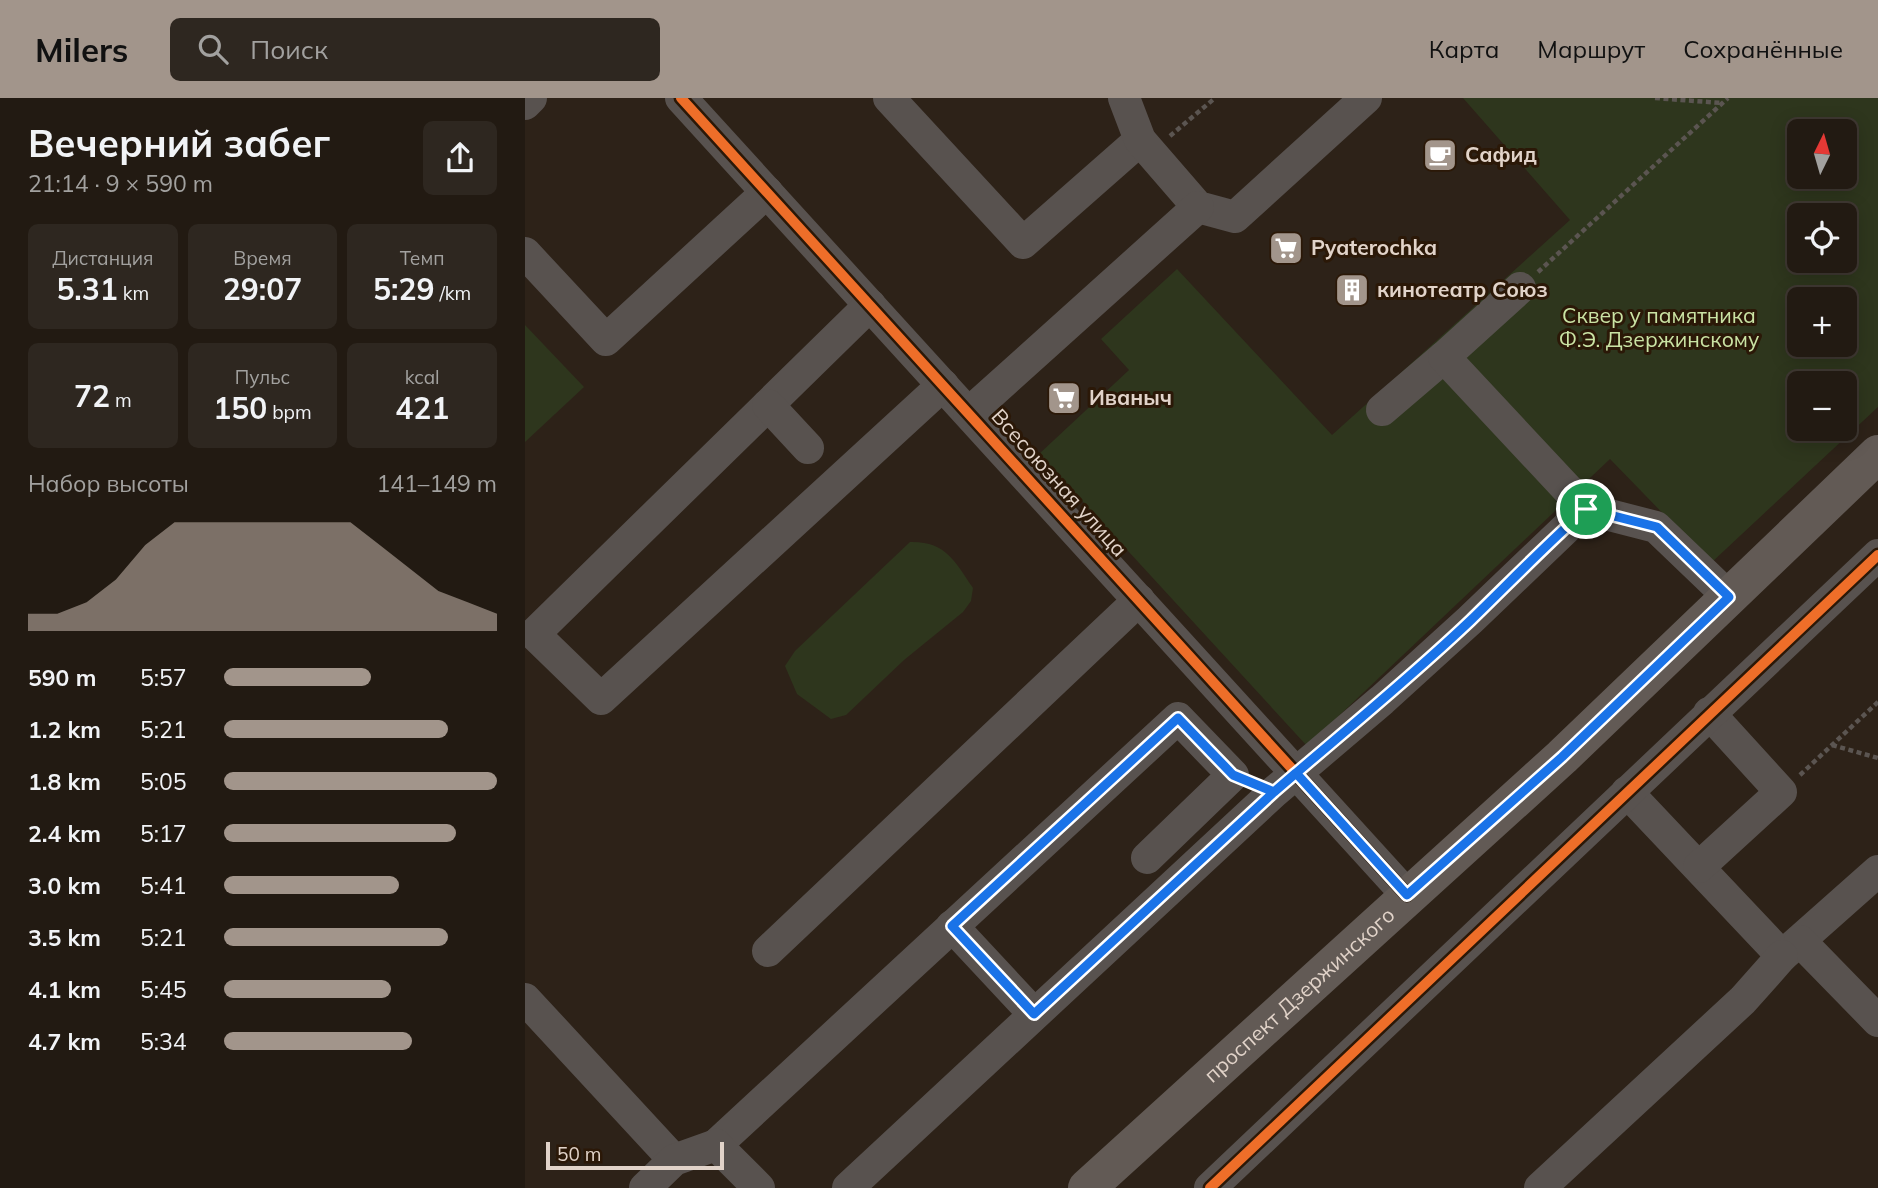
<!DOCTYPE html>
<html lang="ru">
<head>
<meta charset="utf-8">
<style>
	:root { --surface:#221a12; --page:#2e2720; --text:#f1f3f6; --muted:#a2a19f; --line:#3f3832; --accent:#a2958b }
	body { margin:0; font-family:Mulish,sans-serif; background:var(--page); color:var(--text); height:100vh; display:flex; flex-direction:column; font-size:26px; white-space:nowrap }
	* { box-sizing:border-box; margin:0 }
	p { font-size:23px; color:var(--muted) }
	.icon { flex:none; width:38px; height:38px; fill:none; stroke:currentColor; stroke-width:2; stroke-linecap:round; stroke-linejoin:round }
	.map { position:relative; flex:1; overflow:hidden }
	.details { display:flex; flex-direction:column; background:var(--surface); width:525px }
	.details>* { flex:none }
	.needle { width:46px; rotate:5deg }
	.fabs { position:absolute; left:1262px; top:21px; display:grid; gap:14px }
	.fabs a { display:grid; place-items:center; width:70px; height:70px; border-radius:10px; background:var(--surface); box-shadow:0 4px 18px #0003,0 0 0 2px var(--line); font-size:35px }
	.scale { position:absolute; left:21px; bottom:18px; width:178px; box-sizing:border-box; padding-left:7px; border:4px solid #e1d3c9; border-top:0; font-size:19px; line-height:24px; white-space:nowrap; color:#e1d3c9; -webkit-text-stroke:5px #2b1807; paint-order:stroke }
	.pin { position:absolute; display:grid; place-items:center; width:60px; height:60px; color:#fff; margin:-30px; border:4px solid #fff; border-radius:50%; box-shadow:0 2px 7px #0007 }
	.round { display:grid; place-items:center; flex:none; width:74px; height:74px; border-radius:10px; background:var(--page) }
	.overview { display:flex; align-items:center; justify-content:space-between; height:119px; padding:0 28px }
	h1 { font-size:38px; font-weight:700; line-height:52px }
	.metrics { display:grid; grid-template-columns:repeat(3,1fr); gap:10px; height:119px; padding:7px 28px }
	.metrics div { display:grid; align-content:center; border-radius:10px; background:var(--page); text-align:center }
	.metrics b { font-size:30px; font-weight:700 }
	.metrics small { font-size:19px; font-weight:400 }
	.metrics p { font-size:19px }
	.chart { height:196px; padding:14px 28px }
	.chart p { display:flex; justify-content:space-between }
	.chart svg { width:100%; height:126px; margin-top:7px; fill:var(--accent); opacity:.7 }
	ul { padding:0 28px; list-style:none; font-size:23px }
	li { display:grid; grid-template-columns:112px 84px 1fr; align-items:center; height:52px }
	li i { height:18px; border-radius:9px; background:var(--accent) }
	header { display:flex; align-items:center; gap:42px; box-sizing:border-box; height:98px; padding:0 35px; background:var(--accent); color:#111 }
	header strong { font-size:33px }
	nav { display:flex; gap:38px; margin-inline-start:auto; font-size:24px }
	.search { width:490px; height:63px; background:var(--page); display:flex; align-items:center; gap:18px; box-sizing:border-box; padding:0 24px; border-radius:10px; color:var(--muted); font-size:26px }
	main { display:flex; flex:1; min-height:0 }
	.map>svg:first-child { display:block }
	.green { fill:#2e361d; fill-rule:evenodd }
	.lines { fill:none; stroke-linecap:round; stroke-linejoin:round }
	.path { stroke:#5b5551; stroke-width:4.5; stroke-dasharray:5 3.5; stroke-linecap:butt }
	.minor { stroke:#58524f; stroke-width:32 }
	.major { stroke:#625a55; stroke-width:38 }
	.cycleway-casing { stroke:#2b1807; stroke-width:15 }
	.cycleway { stroke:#ee6e29; stroke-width:10 }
	.route-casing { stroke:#fff; stroke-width:14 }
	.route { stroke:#1a73e8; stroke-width:9 }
	.labels { text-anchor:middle; stroke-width:6; stroke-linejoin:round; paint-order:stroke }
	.poi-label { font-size:21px; font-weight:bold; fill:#e1d3c9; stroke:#2b1807; text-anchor:start }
	.park-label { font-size:21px; fill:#cae3a4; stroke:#2b1807 }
	.street-label { font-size:21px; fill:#e1d3c9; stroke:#2b1807 }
</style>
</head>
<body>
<header>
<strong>Milers</strong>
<div class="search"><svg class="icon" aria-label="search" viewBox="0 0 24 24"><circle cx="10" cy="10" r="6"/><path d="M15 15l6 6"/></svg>Поиск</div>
<nav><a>Карта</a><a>Маршрут</a><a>Сохранённые</a></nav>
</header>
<main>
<section class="details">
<div class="overview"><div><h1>Вечерний забег</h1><p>21:14 · 9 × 590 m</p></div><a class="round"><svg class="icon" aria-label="share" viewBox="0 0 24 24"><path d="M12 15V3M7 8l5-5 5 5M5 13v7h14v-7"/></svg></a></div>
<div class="metrics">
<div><p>Дистанция</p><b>5.31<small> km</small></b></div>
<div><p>Время</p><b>29:07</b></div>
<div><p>Темп</p><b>5:29<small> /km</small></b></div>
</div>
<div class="metrics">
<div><b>72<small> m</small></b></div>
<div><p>Пульс</p><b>150<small> bpm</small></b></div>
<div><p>kcal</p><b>421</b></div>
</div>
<div class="chart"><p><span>Набор высоты</span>141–149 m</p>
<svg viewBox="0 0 160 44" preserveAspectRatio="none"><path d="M0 44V38L10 38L20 34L30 26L40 14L50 6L60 6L70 6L80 6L90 6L100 6L110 6L120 14L130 22L140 30L150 34L160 38V44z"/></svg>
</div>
<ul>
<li><b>590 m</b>5:57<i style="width:54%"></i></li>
<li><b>1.2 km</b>5:21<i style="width:82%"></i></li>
<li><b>1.8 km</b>5:05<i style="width:100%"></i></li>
<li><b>2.4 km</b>5:17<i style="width:85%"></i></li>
<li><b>3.0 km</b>5:41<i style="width:64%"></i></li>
<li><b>3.5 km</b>5:21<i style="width:82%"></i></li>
<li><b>4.1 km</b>5:45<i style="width:61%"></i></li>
<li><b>4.7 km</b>5:34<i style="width:69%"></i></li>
</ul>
</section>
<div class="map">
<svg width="1353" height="1090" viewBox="0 0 1353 1090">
	<rect width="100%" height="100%" fill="#2d2218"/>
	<g class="green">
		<path d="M938,0H1353V309L1186,465L1085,361L782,648L514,356L604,272L576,241L652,171L807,337L1045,122ZM1274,33H1320V79H1274ZM1274,117H1320V163H1274ZM1274,201H1320V247H1274ZM1274,285H1320V331H1274Z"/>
		<path d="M0,227L59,289L0,344Z"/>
		<path d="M385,444C421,443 430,464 448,490L446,503L438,514L379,562L321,617L306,621L272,596L260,568L270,553Z"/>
	</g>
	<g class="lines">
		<g class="path">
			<path d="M1130,0L1197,5"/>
			<path d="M645,38L690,0"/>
			<path d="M1013,174L1203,0"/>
			<path d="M1307,647L1353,660"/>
			<path d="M1275,677L1353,604"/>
		</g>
		<g class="minor">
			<path d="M156,0L882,797"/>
			<path d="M364,0L498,145L615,42"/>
			<path d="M599,0L615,42L673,109L710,119L841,0"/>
			<path d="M0,6L6,0"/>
			<path d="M0,155L81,242L242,94"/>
			<path d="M345,207L9,536L76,601L418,287"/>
			<path d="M243,307L283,350"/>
			<path d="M857,312L919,259"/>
			<path d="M444,315L673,109"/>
			<path d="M1061,411L1131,429L1204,499"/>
			<path d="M1102,694L1257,858L1353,773"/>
			<path d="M1174,769L1256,694L1184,615"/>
			<path d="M427,828L509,916"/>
			<path d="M1275,843L1353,923"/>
			<path d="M243,853L614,502"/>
			<path d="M0,901L149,1062"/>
			<path d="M191,1047L653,620L708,677L622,760"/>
			<path d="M120,1090L149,1062L191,1047L234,1090"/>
			<path d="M323,1090L749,694L857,602L945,522L1061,411L919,259L995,190"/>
			<path d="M685,1090L1353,457"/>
			<path d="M1015,1090L1218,902L1257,858"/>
		</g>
		<path class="major" id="s1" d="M562,1090L1037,659L1353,356"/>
		<g class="cycleway-casing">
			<g id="cycleway">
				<path d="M156,0L882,797"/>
				<path d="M685,1090L1353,457"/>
			</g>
		</g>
		<use href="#cycleway" class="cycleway"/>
	</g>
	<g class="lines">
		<g class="route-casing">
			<path id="route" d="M1061,411C1021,447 984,485 946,522C883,582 815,637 749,694L509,916L427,828L653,620L708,677L749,694L771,675L882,797L1037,659L1204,499L1132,429L1061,411"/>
		</g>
		<use href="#route" class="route"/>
	</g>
	<defs>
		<g id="cafe-square" transform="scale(1.75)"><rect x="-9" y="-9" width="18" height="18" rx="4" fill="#a2958b" stroke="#2b1807"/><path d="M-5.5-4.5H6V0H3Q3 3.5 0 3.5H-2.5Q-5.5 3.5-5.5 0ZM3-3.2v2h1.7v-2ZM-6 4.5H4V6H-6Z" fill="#fff"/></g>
		<g id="supermarket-square" transform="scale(1.75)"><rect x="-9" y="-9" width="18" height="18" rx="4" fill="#a2958b" stroke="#2b1807"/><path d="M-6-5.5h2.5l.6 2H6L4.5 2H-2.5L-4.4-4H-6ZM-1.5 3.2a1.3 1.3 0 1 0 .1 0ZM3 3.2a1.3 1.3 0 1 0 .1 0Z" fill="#fff"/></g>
		<g id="building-square" transform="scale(1.75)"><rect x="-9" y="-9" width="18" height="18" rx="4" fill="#a2958b" stroke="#2b1807"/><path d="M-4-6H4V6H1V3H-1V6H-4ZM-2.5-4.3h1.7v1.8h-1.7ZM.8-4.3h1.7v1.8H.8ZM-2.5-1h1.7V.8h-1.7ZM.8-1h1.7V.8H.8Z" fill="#fff"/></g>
	</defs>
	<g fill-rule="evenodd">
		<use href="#cafe-square" x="915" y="57"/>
		<use href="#supermarket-square" x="761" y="150"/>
		<use href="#building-square" x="827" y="192"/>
		<use href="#supermarket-square" x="539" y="300"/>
	</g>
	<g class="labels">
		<g class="poi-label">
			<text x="940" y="64">Сафид</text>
			<text x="786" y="157">Pyaterochka</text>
			<text x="852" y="199">кинотеатр Союз</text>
			<text x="564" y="307">Иваныч</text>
		</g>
		<g class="park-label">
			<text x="1134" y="225">Сквер у памятника<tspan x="1134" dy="24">Ф.Э. Дзержинскому</tspan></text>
		</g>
		<g class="street-label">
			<text transform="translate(534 385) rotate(48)" y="7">Всесоюзная улица</text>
			<text dy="7" stroke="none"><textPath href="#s1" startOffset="287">проспект Дзержинского</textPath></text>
		</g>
	</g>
</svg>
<div class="fabs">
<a><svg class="needle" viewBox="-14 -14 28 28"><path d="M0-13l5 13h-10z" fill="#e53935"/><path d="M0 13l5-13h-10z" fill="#a2a19f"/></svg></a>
<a><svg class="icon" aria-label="locate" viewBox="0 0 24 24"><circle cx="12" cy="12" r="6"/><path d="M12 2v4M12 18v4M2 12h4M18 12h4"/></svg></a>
<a>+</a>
<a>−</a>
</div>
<div class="scale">50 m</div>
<div class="pin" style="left:1061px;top:411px;background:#1e9e55"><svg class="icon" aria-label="arrive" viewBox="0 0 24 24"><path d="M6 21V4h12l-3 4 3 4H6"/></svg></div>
</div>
</main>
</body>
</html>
